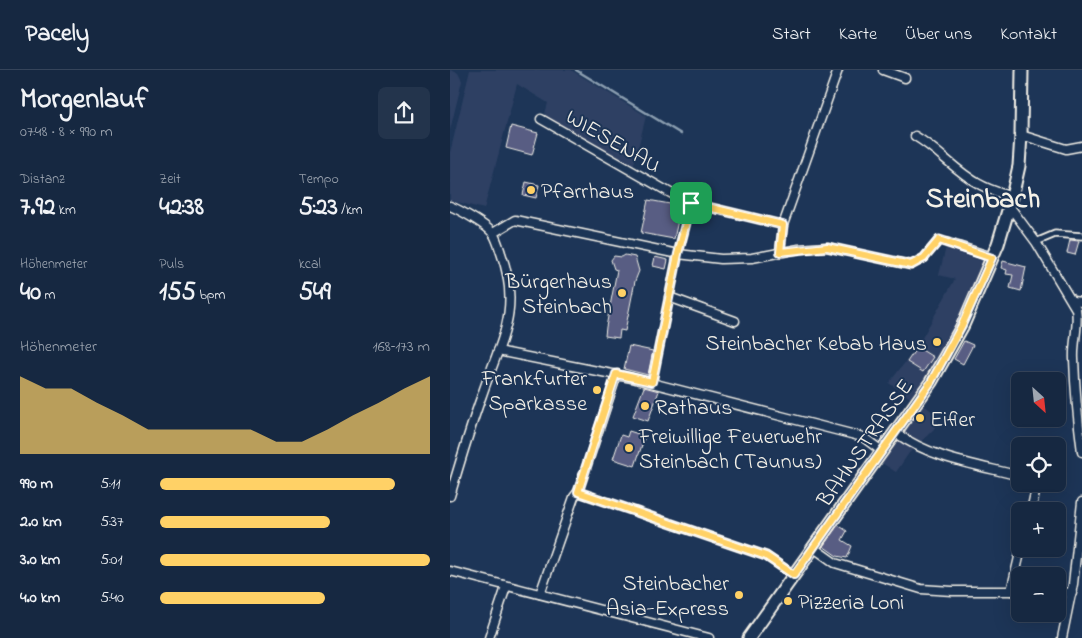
<!DOCTYPE html>
<html lang="de">
<head>
<meta charset="utf-8">
<style>
	:root { --surface:#162841; --page:#23344c; --text:#f1f3f6; --muted:#9ea6b1; --line:#35445a; --accent:#ffd166 }
	body { margin:0; font-family:"Indie Flower",sans-serif; background:var(--page); color:var(--text); height:100vh; display:flex; flex-direction:column; font-size:19px; white-space:nowrap }
	* { box-sizing:border-box; margin:0 }
	p { font-size:16px; color:var(--muted) }
	.icon { flex:none; width:28px; height:28px; fill:none; stroke:currentColor; stroke-width:2; stroke-linecap:round; stroke-linejoin:round }
	.map { position:relative; flex:1; overflow:hidden }
	.side { display:flex; flex-direction:column; background:var(--surface); width:450px }
	.side>* { flex:none }
	.needle { width:32px; rotate:153deg }
	.fabs { position:absolute; left:561px; top:302px; display:grid; gap:10px }
	.fabs a { display:grid; place-items:center; width:55px; height:55px; border-radius:8px; background:var(--surface); box-shadow:0 5px 20px #0002,0 0 0 1px var(--line); font-size:25px }
	.pin { position:absolute; display:grid; place-items:center; width:42px; height:42px; color:#fff; margin:-21px; border-radius:10px; box-shadow:0 2px 8px #0006 }
	.round { display:grid; place-items:center; flex:none; width:52px; height:52px; border-radius:8px; background:var(--page) }
	.headline { display:flex; align-items:center; justify-content:space-between; height:85px; padding:0 20px }
	h1 { font-size:28px; font-weight:700; line-height:38px }
	.stats { display:grid; grid-template-columns:repeat(3,1fr); gap:8px; height:85px; padding:5px 20px }
	.stats div { display:grid; align-content:center }
	.stats b { font-size:25px; font-weight:700 }
	.stats small { font-size:14px; font-weight:400 }
	.stats p { font-size:14px }
	.chart { height:140px; padding:10px 20px }
	.chart p { display:flex; justify-content:space-between }
	.chart svg { width:100%; height:90px; margin-top:5px; fill:var(--accent); opacity:.7 }
	ul { padding:0 20px; list-style:none; font-size:16px }
	li { display:grid; grid-template-columns:80px 60px 1fr; align-items:center; height:38px }
	li i { height:12px; border-radius:6px; background:var(--accent) }
	header { display:flex; align-items:center; gap:30px; box-sizing:border-box; height:70px; padding:0 25px; background:var(--surface); border-bottom:1px solid var(--line) }
	header strong { font-size:24px }
	nav { display:flex; gap:28px; margin-inline-start:auto; font-size:18px }
	main { display:flex; flex:1; min-height:0 }
	.map>svg:first-child { display:block }
	.built { fill:#2f4164 }
	.lines { fill:none; stroke-linecap:round; stroke-linejoin:round }
	.stream { stroke:#8c9fb1; stroke-width:2.5 }
	.building { fill:#585d83; stroke:#f4f1e8 }
	.pedestrian-casing { stroke:#f4f1e8; stroke-width:9 }
	.minor-casing { stroke:#f4f1e8; stroke-width:11 }
	.secondary-casing { stroke:#f4f1e8; stroke-width:15 }
	.pedestrian { stroke:#1d3557; stroke-width:5.5 }
	.minor { stroke:#1d3557; stroke-width:8 }
	.secondary { stroke:#1d3557; stroke-width:11 }
	.route-casing { stroke:#fff; stroke-width:10 }
	.route { stroke:#ffd166; stroke-width:6 }
	.poi-dot { fill:#ffd166; stroke:#1d3557; stroke-width:2 }
	.labels { text-anchor:middle; stroke-width:4; stroke-linejoin:round; paint-order:stroke }
	.street-label { font-size:22px; fill:#f4f1e8; stroke:#1d3557 }
	.poi-label { font-size:22px; fill:#f4f1e8; stroke:#1d3557; text-anchor:start }
	.district-label { font-size:28px; font-weight:bold; fill:#f4f1e8; stroke:#1d3557 }
</style>
</head>
<body>
<header>
<strong>Pacely</strong>
<nav><a>Start</a><a>Karte</a><a>Über uns</a><a>Kontakt</a></nav>
</header>
<main>
<section class="side">
<div class="headline"><div><h1>Morgenlauf</h1><p>07:48 · 8 × 990 m</p></div><a class="round"><svg class="icon" aria-label="share" viewBox="0 0 24 24"><path d="M12 15V3M7 8l5-5 5 5M5 13v7h14v-7"/></svg></a></div>
<div class="stats">
<div><p>Distanz</p><b>7.92<small> km</small></b></div>
<div><p>Zeit</p><b>42:38</b></div>
<div><p>Tempo</p><b>5:23<small> /km</small></b></div>
</div>
<div class="stats">
<div><p>Höhenmeter</p><b>40<small> m</small></b></div>
<div><p>Puls</p><b>155<small> bpm</small></b></div>
<div><p>kcal</p><b>549</b></div>
</div>
<div class="chart"><p><span>Höhenmeter</span>168–173 m</p>
<svg viewBox="0 0 160 44" preserveAspectRatio="none"><path d="M0 44V6L10 12L20 12L30 19L40 25L50 32L60 32L70 32L80 32L90 32L100 38L110 38L120 32L130 25L140 19L150 12L160 6V44z"/></svg>
</div>
<ul>
<li><b>990 m</b>5:11<i style="width:87%"></i></li>
<li><b>2.0 km</b>5:37<i style="width:63%"></i></li>
<li><b>3.0 km</b>5:01<i style="width:100%"></i></li>
<li><b>4.0 km</b>5:40<i style="width:61%"></i></li>
</ul>
</section>
<div class="map">
<svg width="632" height="568" viewBox="0 0 632 568">
	<rect width="100%" height="100%" fill="#1d3557"/>
	<filter id="ink" filterUnits="userSpaceOnUse"><feTurbulence type="fractalNoise" baseFrequency=".02" numOctaves="2"/><feDisplacementMap in="SourceGraphic" scale="10" xChannelSelector="R" yChannelSelector="G"/><feConvolveMatrix kernelMatrix="1 2 1 2 8 2 1 2 1" color-interpolation-filters="sRGB"/></filter>
	<g filter="url(#ink)">
		<g class="built">
			<path d="M0,0L8,3L12,11L0,60Z"/>
			<path d="M20,0H121L196,46L183,98L97,48L95,44L98,33L67,14L34,139L0,130V83Z"/>
			<path d="M497,173L542,188L511,256L466,332L439,313L467,277L505,209L489,205Z"/>
			<path d="M472,334L489,346L484,359L459,383L446,402L432,393Z"/>
		</g>
		<g class="lines">
			<path class="stream" d="M126,0L231,64"/>
		</g>
		<g class="building">
			<path d="M61,56L88,63L82,85L56,78Z"/>
			<path d="M76,112L89,115L86,128L73,125Z"/>
			<path d="M198,130L231,136L224,169L191,163Z"/>
			<path d="M620,170L629,171L625,185L617,183Z"/>
			<path d="M175,185L185,187L189,201L185,211L175,261L170,260L169,268L155,266L156,257L167,200L164,199L161,190L164,186L172,187Z"/>
			<path d="M205,187L218,190L216,199L203,196Z"/>
			<path d="M553,191L576,197L571,221L560,218L563,205L556,204L557,200L551,198Z"/>
			<path d="M514,271L523,275L513,294L504,289Z"/>
			<path d="M179,276L203,281L198,305L174,299Z"/>
			<path d="M467,277L483,287L473,302L457,292Z"/>
			<path d="M194,317L209,321L198,351L183,346Z"/>
			<path d="M179,361L195,366L185,396L163,389L171,365L177,367Z"/>
			<path d="M388,455L397,461L392,470L402,476L397,488L387,486L373,476Z"/>
		</g>
		<g class="lines">
			<g class="pedestrian-casing">
				<path id="pedestrian" d="M586,172L605,164L632,166"/>
			</g>
			<g class="minor-casing">
				<g id="minor">
					<path d="M433,0L455,8"/>
					<path d="M91,49L224,125L241,133L333,155"/>
					<path d="M571,65L616,79L632,76"/>
					<path d="M465,66C489,80 505,101 529,114C539,120 551,123 562,127"/>
					<path d="M0,136C10,140 39,156 44,165C47,170 49,177 51,183C72,241 50,271 32,325C20,358 10,392 0,426"/>
					<path d="M560,137L586,172L626,239C629,255 623,272 624,289C625,320 628,351 632,382"/>
					<path d="M43,163L65,150L228,184L271,189L302,188L349,179L377,177L461,195L474,188L489,170L542,187"/>
					<path d="M330,182L333,155L388,0"/>
					<path d="M219,227L285,251"/>
					<path d="M622,231L632,232"/>
					<path d="M48,281L182,308L327,345L413,367L433,382"/>
					<path d="M202,312L228,184L241,133"/>
					<path d="M446,363C482,389 528,395 570,406"/>
					<path d="M128,422L316,486L344,505"/>
					<path d="M581,441L587,414"/>
					<path d="M364,478L385,493L471,519L502,521H570"/>
					<path d="M0,501L259,568"/>
					<path d="M561,521L571,479"/>
					<path d="M608,522L622,523"/>
					<path d="M90,524L124,427L128,422L167,304"/>
					<path d="M39,568L56,517"/>
					<path d="M612,568L623,514L632,432"/>
				</g>
			</g>
			<g class="secondary-casing">
				<path id="secondary" d="M299,568L481,312L513,255L548,174L562,127L569,96L571,65L572,0"/>
			</g>
			<use href="#pedestrian" class="pedestrian"/>
			<use href="#minor" class="minor"/>
			<use href="#secondary" class="secondary"/>
		</g>
	</g>
	<g class="lines" filter="url(#ink)">
		<g class="route-casing">
			<path id="route" d="M241,133L333,155L330,182L377,177L461,195L474,188L489,170L542,188L512,255L481,312L344,505L316,486L128,422L166,304L202,312L228,184Z"/>
		</g>
		<use href="#route" class="route"/>
	</g>
	<g class="poi-dot">
		<circle cx="81" cy="120" r="5"/>
		<circle cx="172" cy="223" r="5"/>
		<circle cx="487" cy="272" r="5"/>
		<circle cx="147" cy="320" r="5"/>
		<circle cx="195" cy="336" r="5"/>
		<circle cx="470" cy="348" r="5"/>
		<circle cx="179" cy="378" r="5"/>
		<circle cx="289" cy="525" r="5"/>
		<circle cx="338" cy="531" r="5"/>
	</g>
	<g class="labels">
		<g class="street-label">
			<text transform="translate(164 70) rotate(30)" y="8">WIESENAU</text>
			<text transform="translate(414 372) rotate(-55)" y="8">BAHNSTRASSE</text>
		</g>
		<g class="poi-label">
			<text x="91" y="128">Pfarrhaus</text>
			<text x="162" y="218" text-anchor="end">Bürgerhaus<tspan x="162" dy="25">Steinbach</tspan></text>
			<text x="477" y="280" text-anchor="end">Steinbacher Kebab Haus</text>
			<text x="137" y="315" text-anchor="end">Frankfurter<tspan x="137" dy="25">Sparkasse</tspan></text>
			<text x="205" y="344">Rathaus</text>
			<text x="480" y="356">Eifler</text>
			<text x="189" y="373">Freiwillige Feuerwehr<tspan x="189" dy="25">Steinbach (Taunus)</tspan></text>
			<text x="279" y="520" text-anchor="end">Steinbacher<tspan x="279" dy="25">Asia-Express</tspan></text>
			<text x="348" y="539">Pizzeria Loni</text>
		</g>
		<g class="district-label">
			<text x="533" y="137">Steinbach</text>
		</g>
	</g>
</svg>
<div class="fabs">
<a><svg class="needle" viewBox="-14 -14 28 28"><path d="M0-13l5 13h-10z" fill="#e53935"/><path d="M0 13l5-13h-10z" fill="#9ea6b1"/></svg></a>
<a><svg class="icon" aria-label="locate" viewBox="0 0 24 24"><circle cx="12" cy="12" r="6"/><path d="M12 2v4M12 18v4M2 12h4M18 12h4"/></svg></a>
<a>+</a>
<a>−</a>
</div>
<div class="pin" style="left:241px;top:133px;background:#1e9e55"><svg class="icon" aria-label="arrive" viewBox="0 0 24 24"><path d="M6 21V4h12l-3 4 3 4H6"/></svg></div>
</div>
</main>
</body>
</html>
